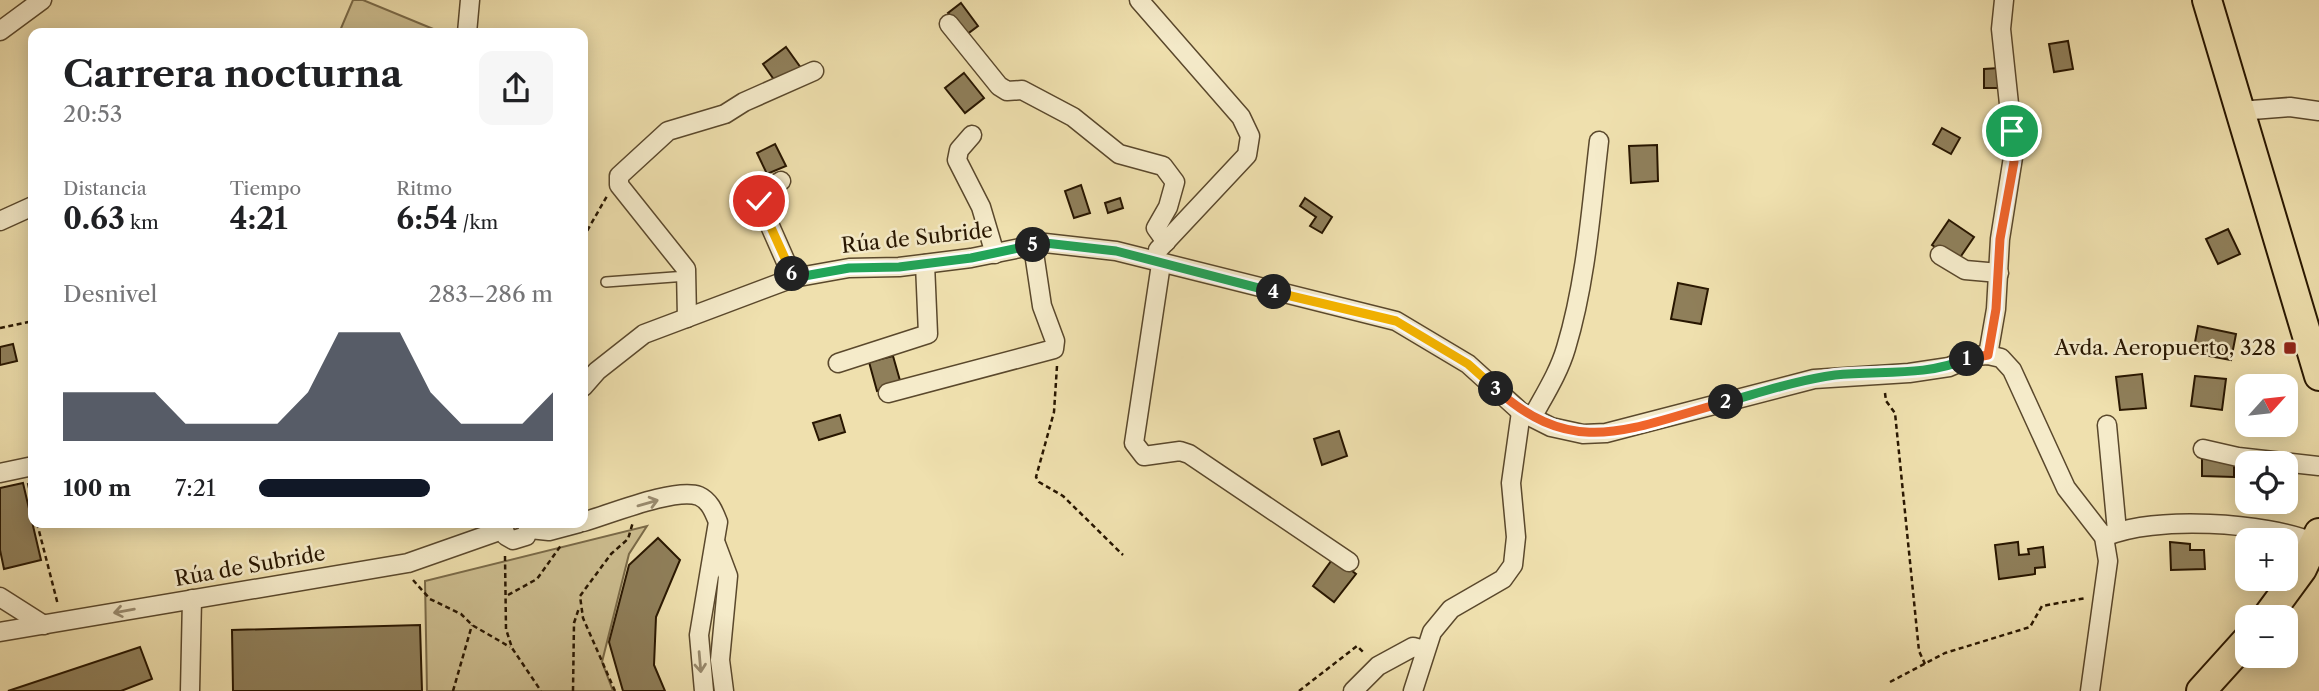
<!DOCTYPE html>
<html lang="es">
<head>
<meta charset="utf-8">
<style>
	:root { --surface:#fff; --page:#f6f6f6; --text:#202124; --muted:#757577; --accent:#111827 }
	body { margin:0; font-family:"Libre Caslon Text",serif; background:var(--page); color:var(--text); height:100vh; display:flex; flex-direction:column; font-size:26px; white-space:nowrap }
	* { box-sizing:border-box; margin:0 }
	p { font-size:23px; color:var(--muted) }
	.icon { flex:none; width:38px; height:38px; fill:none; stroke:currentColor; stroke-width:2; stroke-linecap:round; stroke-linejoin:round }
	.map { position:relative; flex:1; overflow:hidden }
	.details { position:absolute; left:28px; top:28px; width:560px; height:500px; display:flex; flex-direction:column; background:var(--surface); border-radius:14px; box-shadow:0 4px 18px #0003 }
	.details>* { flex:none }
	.needle { width:46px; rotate:63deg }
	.controls { position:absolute; left:2235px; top:374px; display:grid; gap:14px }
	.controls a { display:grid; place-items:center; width:63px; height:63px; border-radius:14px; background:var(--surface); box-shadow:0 4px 18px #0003; font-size:35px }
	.pin { position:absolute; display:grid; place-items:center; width:60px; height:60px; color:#fff; margin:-30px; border:4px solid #fff; border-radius:50%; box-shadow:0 2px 7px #0007 }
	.km { position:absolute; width:35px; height:35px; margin:-18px; border-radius:50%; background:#222; color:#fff; font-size:19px; line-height:35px; text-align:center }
	.round { display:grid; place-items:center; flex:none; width:74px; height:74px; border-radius:14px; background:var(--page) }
	.summary { display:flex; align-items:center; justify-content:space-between; height:119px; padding:0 35px }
	h1 { font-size:38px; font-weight:700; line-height:52px }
	.metrics { display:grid; grid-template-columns:repeat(3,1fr); gap:10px; height:119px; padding:7px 35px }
	.metrics div { display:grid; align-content:center }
	.metrics b { font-size:30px; font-weight:700 }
	.metrics small { font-size:19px; font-weight:400 }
	.metrics p { font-size:19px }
	.chart { height:196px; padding:14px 35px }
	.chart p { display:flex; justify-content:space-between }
	.chart svg { width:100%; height:126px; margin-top:7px; fill:var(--accent); opacity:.7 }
	ul { padding:0 35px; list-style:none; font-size:23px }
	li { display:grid; grid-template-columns:112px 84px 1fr; align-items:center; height:52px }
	li i { height:18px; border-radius:9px; background:var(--accent) }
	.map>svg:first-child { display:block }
	.green { fill:#cdbe90; stroke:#7a6a48; stroke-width:2 }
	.building { fill:#8f7f5a; stroke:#281600; stroke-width:2 }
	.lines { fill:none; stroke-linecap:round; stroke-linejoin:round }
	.lane-casing { stroke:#5a482c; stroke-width:12 }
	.street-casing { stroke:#5a482c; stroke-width:21 }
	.primary-casing { stroke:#281600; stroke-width:32 }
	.path { stroke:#281600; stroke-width:2.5; stroke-dasharray:5 3.5; stroke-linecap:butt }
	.lane { stroke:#f5ebca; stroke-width:9 }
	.street { stroke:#f5ebca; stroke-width:18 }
	.primary { stroke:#efe0ae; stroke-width:28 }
	.oneway { stroke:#998b6f }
	.split-1-casing { stroke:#fff; stroke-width:14 }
	.split-2-casing { stroke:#fff; stroke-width:14 }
	.split-3-casing { stroke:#fff; stroke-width:14 }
	.split-4-casing { stroke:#fff; stroke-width:14 }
	.split-5-casing { stroke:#fff; stroke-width:14 }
	.split-6-casing { stroke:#fff; stroke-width:14 }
	.split-7-casing { stroke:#fff; stroke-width:14 }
	.split-1 { stroke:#f0652b; stroke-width:9 }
	.split-2 { stroke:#22a559; stroke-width:9 }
	.split-3 { stroke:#f0652b; stroke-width:9 }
	.split-4 { stroke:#f5b400; stroke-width:9 }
	.split-5 { stroke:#22a559; stroke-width:9 }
	.split-6 { stroke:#22a559; stroke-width:9 }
	.split-7 { stroke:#f5b400; stroke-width:9 }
	.poi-dot { fill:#8f2418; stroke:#f5ebca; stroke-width:2.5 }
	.labels { text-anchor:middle; stroke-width:5; stroke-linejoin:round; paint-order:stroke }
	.street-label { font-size:21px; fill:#281600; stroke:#f5ebca }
	.poi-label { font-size:21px; fill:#281600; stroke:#f5ebca; text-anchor:end }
</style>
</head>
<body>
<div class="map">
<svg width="2319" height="691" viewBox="0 0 2319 691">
	<rect width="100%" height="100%" fill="#efe0ae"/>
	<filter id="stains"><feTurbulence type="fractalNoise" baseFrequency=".00286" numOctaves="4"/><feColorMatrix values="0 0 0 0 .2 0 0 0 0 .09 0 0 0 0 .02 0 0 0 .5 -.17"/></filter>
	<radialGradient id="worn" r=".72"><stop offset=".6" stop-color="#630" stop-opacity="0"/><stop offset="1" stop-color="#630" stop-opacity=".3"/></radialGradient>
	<g class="green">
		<path d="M353,0H363L443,33H339Z"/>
		<path d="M647,526L629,554L602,662L613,691H427L425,581Z"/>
	</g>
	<g class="building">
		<path d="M961,3L978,26L966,35L948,13Z"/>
		<path d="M2068,41L2073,69L2054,72L2049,44Z"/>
		<path d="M786,47L801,68L777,84L763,64Z"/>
		<path d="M1999,68L2000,88H1984V69Z"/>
		<path d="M964,73L984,98L965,113L945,88Z"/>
		<path d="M1942,128L1960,138L1951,154L1933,144Z"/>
		<path d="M775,144L786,166L767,174L757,153Z"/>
		<path d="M1657,145L1658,181L1631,183L1629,146Z"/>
		<path d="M1081,185L1090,213L1074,218L1065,191Z"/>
		<path d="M1120,198L1123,208L1108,213L1105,203Z"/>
		<path d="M1305,198L1332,217L1322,233L1310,226L1316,217L1300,206Z"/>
		<path d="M1949,220L1974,237L1957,262L1932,245Z"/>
		<path d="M2228,229L2240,254L2218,264L2206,239Z"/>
		<path d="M1678,283L1708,289L1701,324L1671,319Z"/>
		<path d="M2198,326L2236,334L2231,360L2193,353Z"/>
		<path d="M13,344L17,361L0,365V347Z"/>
		<path d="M893,356L901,384L877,391L869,362Z"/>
		<path d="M2142,374L2146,408L2120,410L2116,377Z"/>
		<path d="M2195,376L2226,379L2222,410L2191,406Z"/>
		<path d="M840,415L845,432L819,440L813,423Z"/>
		<path d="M1339,431L1347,456L1322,465L1314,439Z"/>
		<path d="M2202,456L2234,463V477L2202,476Z"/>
		<path d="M23,483L41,560L4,569L0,550V488Z"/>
		<path d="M658,538L680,560L656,617L654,665L665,691H623L609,642L629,565Z"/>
		<path d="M2018,542L2019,555L2029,554L2028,549L2043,547L2045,567L2035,568V574L1999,579L1995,545Z"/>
		<path d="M2170,542L2190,544V550H2204L2205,569L2171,570Z"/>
		<path d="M1334,557L1356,574L1334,602L1313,586Z"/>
		<path d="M420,625L422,691H233L232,630Z"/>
		<path d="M140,647L152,679L121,691H8Z"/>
	</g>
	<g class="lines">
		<g class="lane-casing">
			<path id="lane" d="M606,282L687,276"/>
		</g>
		<g class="street-casing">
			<g id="street">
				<path d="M1139,0L1241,117L1250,136L1247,155L1158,250"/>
				<path d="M949,24L999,86L1007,91L1022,90L1073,117L1119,154L1163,166L1175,182L1168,207L1156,228L1166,242"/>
				<path d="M0,31L42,0"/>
				<path d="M467,33L470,0"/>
				<path d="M2239,111L2290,107L2319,111"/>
				<path d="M972,135L959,150L957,160L981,207L995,254"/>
				<path d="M781,181L762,193L759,201L793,278"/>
				<path d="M0,221L33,206"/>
				<path d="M1940,255L1965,270L1999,273"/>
				<path d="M1161,264L1134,443L1144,456L1180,451L1189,454L1349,562"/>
				<path d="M687,318L686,269L619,185V176L668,131L725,114L744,102L814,71"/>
				<path d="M1988,355L1996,309L2000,239L2014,151L2001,29L2004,0"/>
				<path d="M838,363L928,334L925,264"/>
				<path d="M583,387L597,371L644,334L793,278L849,268L899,267L971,258L1045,243L1116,251L1396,321L1468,364L1521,412L1551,427L1583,434L1606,433L1814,379L1909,373L1949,367L1975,356L1988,355L2001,358L2012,370L2066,488L2104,537L2108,561L2090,691"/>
				<path d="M888,393L1054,349L1055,341L1042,306L1033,246"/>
				<path d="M1533,416C1545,394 1559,372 1566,348C1586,282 1591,210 1599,141"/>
				<path d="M2107,425L2117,531"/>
				<path d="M2203,449L2238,457L2319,466"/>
				<path d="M0,473L33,466"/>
				<path d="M583,522C608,515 675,487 699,496C710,501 714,512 718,522L699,635L704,691"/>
				<path d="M502,523L506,536L513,540L526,536L530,523"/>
				<path d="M530,529L549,531L579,523"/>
				<path d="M2104,537C2155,515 2265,522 2315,543"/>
				<path d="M716,544L728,576L720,660L724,691"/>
				<path d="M0,597L44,625"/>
				<path d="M0,632L408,563L502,530"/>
				<path d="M190,691L192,599"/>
				<path d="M1353,691L1378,666L1413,647L1424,650"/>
				<path d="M1413,691L1432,632L1451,609L1503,579L1513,565L1516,537L1511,483L1521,412"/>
			</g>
		</g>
		<g class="primary-casing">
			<g id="primary">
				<path d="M2207,0L2319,376"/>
				<path d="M2266,618L2302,569L2319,533"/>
				<path d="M2201,691L2247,640"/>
			</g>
		</g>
		<g class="path">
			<path d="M583,238L607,196"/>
			<path d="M0,328L33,321"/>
			<path d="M1057,366L1054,412L1036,477L1039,482L1063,496L1123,555"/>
			<path d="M1885,393L1886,401L1895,413L1919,651L1925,664"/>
			<path d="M28,483L33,506"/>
			<path d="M37,523L58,605"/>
			<path d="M505,556L506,629L512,648L541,691"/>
			<path d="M413,580L430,599L461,614L472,625L510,647"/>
			<path d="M508,595L537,579L562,544"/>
			<path d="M1890,682L1945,653L2030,627L2042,606L2086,598"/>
			<path d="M453,691L472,625"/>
			<path d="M573,691L574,623L579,608"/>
			<path d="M615,691L583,618L580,596L611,554L628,539L633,522"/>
			<path d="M1299,691L1357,646L1365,654"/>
		</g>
		<use href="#lane" class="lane"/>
		<use href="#street" class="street"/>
		<use href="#primary" class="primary"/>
	</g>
	<defs><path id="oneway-shaft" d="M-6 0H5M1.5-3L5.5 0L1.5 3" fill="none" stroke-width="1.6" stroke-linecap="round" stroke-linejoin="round" transform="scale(1.75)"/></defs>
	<g class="oneway">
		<use href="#oneway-shaft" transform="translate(648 503) rotate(-16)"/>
		<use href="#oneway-shaft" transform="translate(124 611) rotate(170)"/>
		<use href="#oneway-shaft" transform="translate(700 662) rotate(85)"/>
	</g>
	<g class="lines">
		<g class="split-1-casing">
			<path id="split-1" d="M1967,359L1988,355L1996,309L2000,239L2014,162L2012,131"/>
		</g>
		<g class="split-2-casing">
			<path id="split-2" d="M1726,402C1762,392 1798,380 1835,375C1880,370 1924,377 1967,359"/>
		</g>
		<g class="split-3-casing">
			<path id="split-3" d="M1496,389C1576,462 1634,426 1726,402"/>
		</g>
		<g class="split-4-casing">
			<path id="split-4" d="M1274,292L1396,321L1468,364L1496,389"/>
		</g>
		<g class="split-5-casing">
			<path id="split-5" d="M1033,245L1045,243L1116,251L1274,292"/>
		</g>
		<g class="split-6-casing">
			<path id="split-6" d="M792,274L793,278L849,268L899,267L971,258L1033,245"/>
		</g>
		<g class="split-7-casing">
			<path id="split-7" d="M759,201L792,274"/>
		</g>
		<use href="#split-1" class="split-1"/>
		<use href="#split-2" class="split-2"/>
		<use href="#split-3" class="split-3"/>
		<use href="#split-4" class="split-4"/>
		<use href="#split-5" class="split-5"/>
		<use href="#split-6" class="split-6"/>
		<use href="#split-7" class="split-7"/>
	</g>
	<rect class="poi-dot" x="2283" y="341" width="14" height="14" rx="3.5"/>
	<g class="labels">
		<g class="street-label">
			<text transform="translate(917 238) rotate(-6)" y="7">Rúa de Subride</text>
			<text transform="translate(250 566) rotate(-10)" y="7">Rúa de Subride</text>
		</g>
		<g class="poi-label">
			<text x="2276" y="355">Avda. Aeropuerto, 328</text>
		</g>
	</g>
	<rect width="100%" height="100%" filter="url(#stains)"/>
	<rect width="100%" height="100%" fill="url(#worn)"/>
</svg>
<div class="controls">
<a><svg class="needle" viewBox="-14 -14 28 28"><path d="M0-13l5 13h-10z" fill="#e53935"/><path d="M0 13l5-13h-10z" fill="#757577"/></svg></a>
<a><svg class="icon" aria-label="locate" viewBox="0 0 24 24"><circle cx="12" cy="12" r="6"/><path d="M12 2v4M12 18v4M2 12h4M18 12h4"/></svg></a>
<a>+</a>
<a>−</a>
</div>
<div class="pin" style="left:2012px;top:131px;background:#1e9e55"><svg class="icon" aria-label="arrive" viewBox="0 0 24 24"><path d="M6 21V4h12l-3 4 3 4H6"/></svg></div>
<div class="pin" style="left:759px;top:201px;background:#d93025"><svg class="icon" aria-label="check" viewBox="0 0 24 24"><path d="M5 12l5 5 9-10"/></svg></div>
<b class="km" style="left:1967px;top:359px">1</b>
<b class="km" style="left:1726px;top:402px">2</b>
<b class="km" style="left:1496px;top:389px">3</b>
<b class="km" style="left:1274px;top:292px">4</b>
<b class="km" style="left:1033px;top:245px">5</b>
<b class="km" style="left:792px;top:274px">6</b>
<section class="details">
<div class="summary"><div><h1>Carrera nocturna</h1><p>20:53</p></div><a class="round"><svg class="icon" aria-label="share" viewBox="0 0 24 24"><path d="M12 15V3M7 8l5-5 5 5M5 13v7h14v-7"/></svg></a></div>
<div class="metrics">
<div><p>Distancia</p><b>0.63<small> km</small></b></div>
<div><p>Tiempo</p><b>4:21</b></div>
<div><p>Ritmo</p><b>6:54<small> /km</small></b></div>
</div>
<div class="chart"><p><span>Desnivel</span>283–286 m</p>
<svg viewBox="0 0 160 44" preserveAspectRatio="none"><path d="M0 44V27L10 27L20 27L30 27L40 38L50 38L60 38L70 38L80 27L90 6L100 6L110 6L120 27L130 38L140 38L150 38L160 27V44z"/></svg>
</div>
<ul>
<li><b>100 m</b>7:21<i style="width:58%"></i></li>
</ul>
</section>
</div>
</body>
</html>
